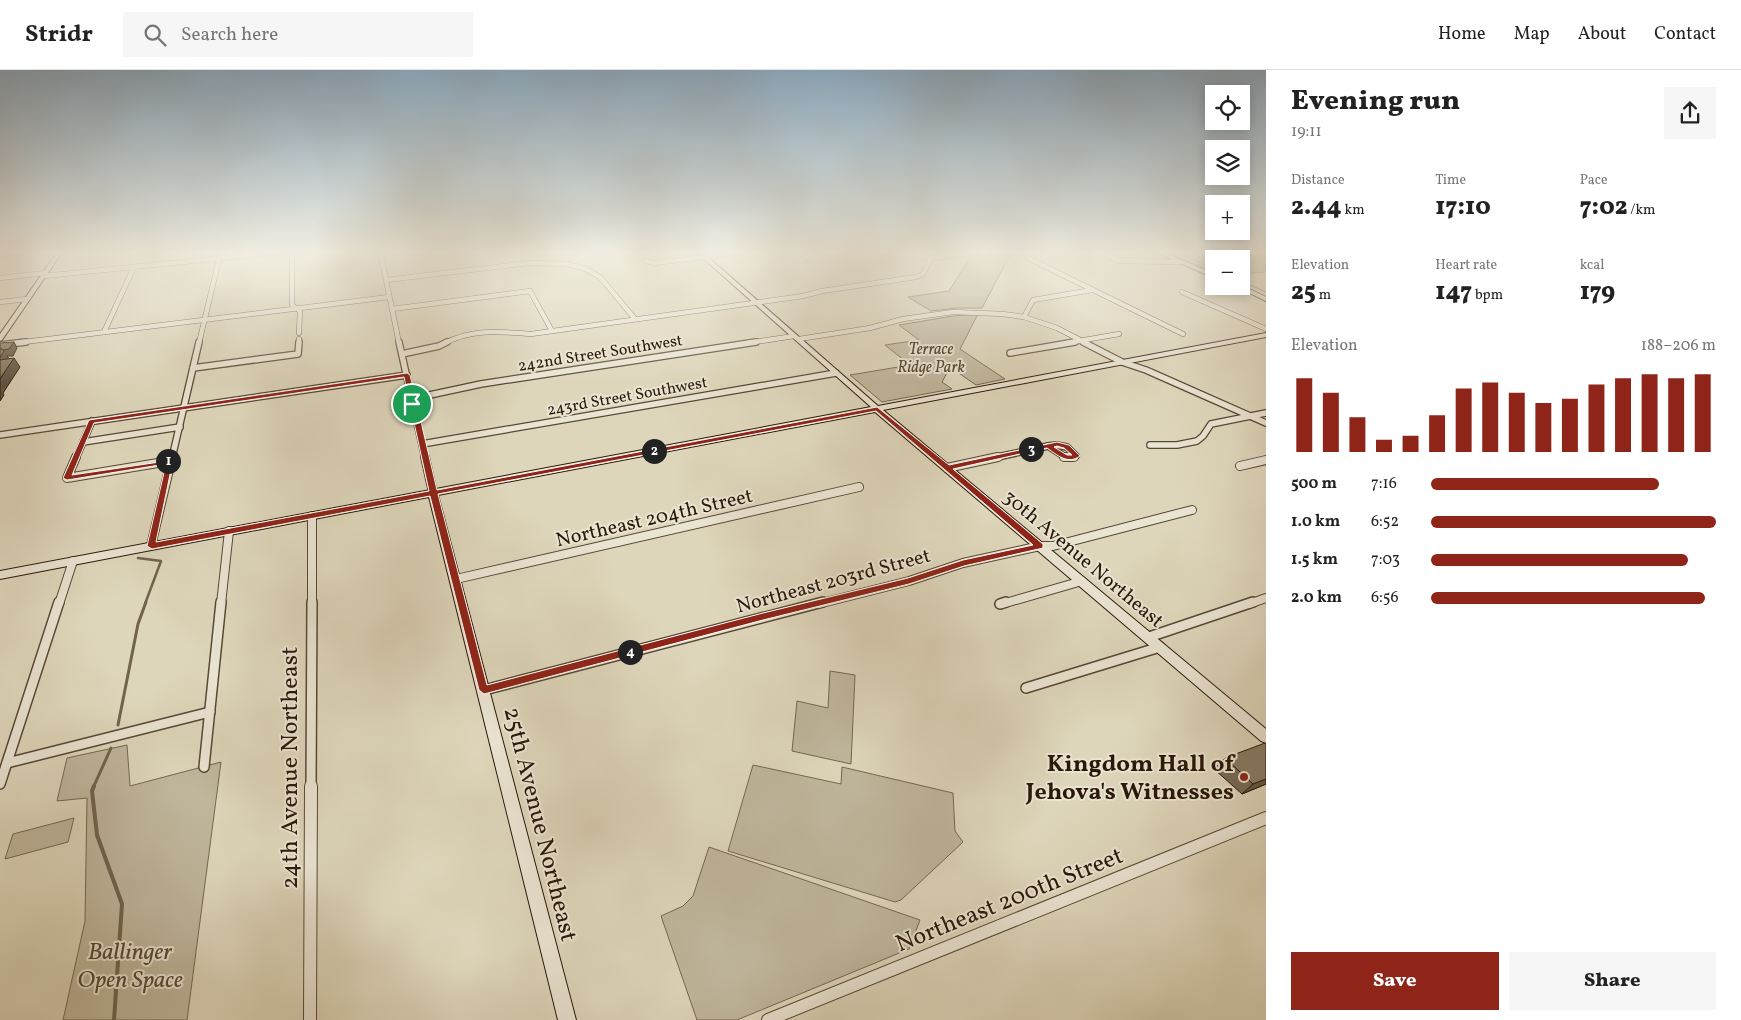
<!DOCTYPE html>
<html lang="en">
<head>
<meta charset="utf-8">
<style>
	:root { --surface:#fff; --page:#f6f6f6; --text:#222; --muted:#767676; --line:#e0e0e0; --accent:#8f2418 }
	body { margin:0; font-family:Vollkorn,serif; background:var(--page); color:var(--text); height:100vh; display:flex; flex-direction:column; font-size:19px; white-space:nowrap }
	* { box-sizing:border-box; margin:0 }
	p { font-size:16px; color:var(--muted) }
	.icon { flex:none; width:28px; height:28px; fill:none; stroke:currentColor; stroke-width:2; stroke-linecap:round; stroke-linejoin:round }
	.map { position:relative; flex:1; overflow:hidden }
	.sheet { display:flex; flex-direction:column; background:var(--surface); width:475px }
	.sheet>* { flex:none }
	.controls { position:absolute; left:1205px; top:15px; display:grid; gap:10px }
	.controls a { display:grid; place-items:center; width:45px; height:45px; border-radius:0px; background:var(--surface); box-shadow:0 2px 12px #0003; font-size:25px }
	.pin { position:absolute; display:grid; place-items:center; width:42px; height:42px; color:#fff; margin:-21px; border:2px solid #fff; border-radius:50%; box-shadow:0 1px 5px #0007 }
	.km { position:absolute; width:25px; height:25px; margin:-12px; border-radius:50%; background:#222; color:#fff; font-size:14px; line-height:25px; text-align:center }
	.round { display:grid; place-items:center; flex:none; width:52px; height:52px; border-radius:0px; background:var(--page) }
	.summary { display:flex; align-items:center; justify-content:space-between; height:85px; padding:0 25px }
	h1 { font-size:28px; font-weight:800; line-height:38px }
	.stats { display:grid; grid-template-columns:repeat(3,1fr); gap:8px; height:85px; padding:5px 25px }
	.stats div { display:grid; align-content:center }
	.stats b { font-size:25px; font-weight:800 }
	.stats small { font-size:14px; font-weight:400 }
	.stats p { font-size:14px }
	.chart { height:140px; padding:10px 25px }
	.chart p { display:flex; justify-content:space-between }
	.chart svg { width:100%; height:90px; margin-top:5px; stroke:var(--accent); stroke-width:6 }
	.button { display:flex; gap:10px; margin-top:auto; padding:10px 25px }
	.button a { flex:1; height:58px; border-radius:0px; background:var(--accent); color:#fff; font-size:20px; font-weight:800; line-height:58px; text-align:center }
	.button a+a { background:var(--page); color:var(--text) }
	ul { padding:0 25px; list-style:none; font-size:16px }
	li { display:grid; grid-template-columns:80px 60px 1fr; align-items:center; height:38px }
	li i { height:12px; border-radius:6px; background:var(--accent) }
	header { display:flex; align-items:center; gap:30px; box-sizing:border-box; height:70px; padding:0 25px; background:var(--surface); border-bottom:1px solid var(--line) }
	header strong { font-size:24px }
	nav { display:flex; gap:28px; margin-inline-start:auto; font-size:18px }
	.search { width:350px; height:45px; background:var(--page); display:flex; align-items:center; gap:12px; box-sizing:border-box; padding:0 18px; border-radius:0px; color:var(--muted); font-size:19px }
	main { display:flex; flex:1; min-height:0 }
	.map>svg:first-child { display:block }
	.green { fill:#bfb69c; stroke:#746752 }
	.lines { fill:none; stroke-linecap:round; stroke-linejoin:round }
	.stream-far3 { stroke:#71634e; stroke-width:1 }
	.stream-far2 { stroke:#71634e; stroke-width:2.5 }
	.stream-far1 { stroke:#71634e; stroke-width:3 }
	.stream { stroke:#71634e; stroke-width:4 }
	.street-far4-casing { stroke:#574834; stroke-width:5.5 }
	.street-far3-casing { stroke:#574834; stroke-width:8 }
	.street-far2-casing { stroke:#574834; stroke-width:10 }
	.street-far1-casing { stroke:#574834; stroke-width:12 }
	.street-casing { stroke:#574834; stroke-width:14 }
	.secondary-casing { stroke:#2a1807; stroke-width:2 }
	.street-far4 { stroke:#eae4d3; stroke-width:4.5 }
	.street-far3 { stroke:#eae4d3; stroke-width:5.5 }
	.street-far2 { stroke:#eae4d3; stroke-width:8 }
	.street-far1 { stroke:#eae4d3; stroke-width:9 }
	.street { stroke:#eae4d3; stroke-width:12 }
	.secondary { fill:#eae4d3; fill-rule:evenodd }
	.wall { fill:#756a57; stroke:#2a1807 }
	.shaded-wall { fill:#5f5647; stroke:#2a1807 }
	.building { fill:#887b65; stroke:#2a1807 }
	.route { fill:#8f2418; stroke:#fff; fill-rule:evenodd }
	.poi-dot { fill:#8f2418; stroke:#eae4d3; stroke-width:2 }
	.labels { text-anchor:middle; stroke-width:4; stroke-linejoin:round; paint-order:stroke }
	.far-park-label { font-size:16px; font-style:italic; fill:#574734; stroke:#eae4d3 }
	.far-street-label { font-size:16px; fill:#2a1807; stroke:#eae4d3 }
	.street-label { font-size:20px; fill:#2a1807; stroke:#eae4d3 }
	.near-poi-label { font-size:24px; font-weight:bold; fill:#2a1807; stroke:#eae4d3; text-anchor:end }
	.near-street-label { font-size:24px; fill:#2a1807; stroke:#eae4d3 }
	.near-park-label { font-size:24px; font-style:italic; fill:#574734; stroke:#eae4d3 }
</style>
</head>
<body>
<header>
<strong>Stridr</strong>
<div class="search"><svg class="icon" aria-label="search" viewBox="0 0 24 24"><circle cx="10" cy="10" r="6"/><path d="M15 15l6 6"/></svg>Search here</div>
<nav><a>Home</a><a>Map</a><a>About</a><a>Contact</a></nav>
</header>
<main>
<div class="map">
<svg width="1266" height="950" viewBox="0 0 1266 950">
	<rect width="100%" height="100%" fill="#ded6bb"/>
	<filter id="stains"><feTurbulence type="fractalNoise" baseFrequency=".004" numOctaves="4"/><feColorMatrix values="0 0 0 0 .2 0 0 0 0 .09 0 0 0 0 .02 0 0 0 .5 -.17"/></filter>
	<radialGradient id="worn" r=".72"><stop offset=".6" stop-color="#630" stop-opacity="0"/><stop offset="1" stop-color="#630" stop-opacity=".3"/></radialGradient>
	<g class="green">
		<path d="M981,181L1011,183L982,238H957L931,241L908,227L949,221L973,183Z"/>
		<path d="M1163,181H1266V202L1241,204V189H1214V202Z"/>
		<path d="M978,244L960,279L1005,309L976,315L950,297L942,312L952,319L882,332L850,305L910,295L885,275L919,270L899,255L953,246Z"/>
		<path d="M830,601L855,605L851,694L792,681L797,631L828,638Z"/>
		<path d="M127,675L130,716L221,692L187,950H63L85,851L87,728L57,731L67,688Z"/>
		<path d="M753,695L841,714L842,697L953,723L955,761L963,772L901,830L895,832L728,781Z"/>
		<path d="M74,748L68,772L5,789L13,764Z"/>
		<path d="M709,777L920,850L909,879L737,950H697L661,846L683,836L693,826Z"/>
	</g>
	<g class="lines">
		<g class="stream-far3">
			<path d="M1175,181L1214,199"/>
			<path d="M1241,211L1266,222"/>
		</g>
		<path class="stream-far2" d="M138,488L161,491L145,534"/>
		<g class="stream-far1">
			<path d="M118,655L138,554L146,532"/>
			<path d="M93,718L111,678"/>
		</g>
		<path class="stream" d="M94,716L92,721L97,765L122,834L114,950"/>
		<g class="street-far4-casing">
			<g id="street-far4">
				<path d="M292,181V235L300,241L299,263"/>
				<path d="M380,181L399,273"/>
				<path d="M797,181L808,189"/>
				<path d="M1096,181L1120,191L1180,192"/>
				<path d="M381,184L405,181"/>
				<path d="M0,185L31,181"/>
				<path d="M893,185L909,184L931,188"/>
				<path d="M1028,188L1183,264"/>
				<path d="M645,191L654,193L753,181"/>
				<path d="M44,206L290,181"/>
				<path d="M0,208L46,203"/>
				<path d="M386,210L529,193L566,194L584,198L600,207L635,249"/>
				<path d="M1182,222L1266,259"/>
				<path d="M0,232L27,229"/>
				<path d="M392,239L530,221L552,261"/>
				<path d="M1024,247L1033,230L1092,220"/>
				<path d="M104,262L134,197"/>
				<path d="M799,269L870,258L903,249L953,242L1003,244L1024,247L1057,258L1086,273"/>
				<path d="M16,273L389,227"/>
				<path d="M199,273L221,181"/>
				<path d="M299,273V269"/>
				<path d="M445,273C473,258 501,262 531,264L803,226L822,221L916,207L923,204L931,188L962,184"/>
				<path d="M748,273L794,266"/>
				<path d="M1067,273L1119,264"/>
			</g>
		</g>
		<g class="street-far3-casing">
			<g id="street-far3">
				<path d="M399,272L425,388"/>
				<path d="M1083,272L1122,292L1146,300L1266,353"/>
				<path d="M0,275L26,272"/>
				<path d="M1010,283L1075,272"/>
				<path d="M402,284L439,276L447,272"/>
				<path d="M193,298L298,284L299,272"/>
				<path d="M411,329L481,314L756,272"/>
				<path d="M0,365L407,305"/>
				<path d="M83,372L180,357"/>
				<path d="M422,374L836,303"/>
				<path d="M1056,375L1067,377L1076,386L1065,387L1048,376Z"/>
				<path d="M1150,375H1177L1197,371L1203,366L1211,354L1266,343"/>
				<path d="M76,388L92,351"/>
				<path d="M172,388L199,272"/>
				<path d="M993,388L1048,376"/>
			</g>
		</g>
		<g class="street-far2-casing">
			<g id="street-far2">
				<path d="M76,387L67,408L170,391"/>
				<path d="M425,387L433,423"/>
				<path d="M1064,387H1074"/>
				<path d="M1240,396L1266,390"/>
				<path d="M947,398L998,387"/>
				<path d="M151,476L172,387"/>
				<path d="M456,509L859,417"/>
				<path d="M59,534L73,491"/>
				<path d="M221,534L229,461"/>
				<path d="M312,534V446"/>
				<path d="M818,534L909,511L963,493L1040,476H1053L1192,440"/>
				<path d="M1002,534L1082,511"/>
				<path d="M1249,534L1266,528"/>
			</g>
		</g>
		<g class="street-far1-casing">
			<g id="street-far1">
				<path d="M1000,534L1006,532"/>
				<path d="M1149,567L1253,532"/>
				<path d="M1026,618L1160,577"/>
				<path d="M484,620L823,532"/>
				<path d="M7,693L210,642"/>
				<path d="M204,697L221,532"/>
				<path d="M0,714L59,532"/>
				<path d="M311,718L312,532"/>
			</g>
		</g>
		<g class="street-casing">
			<g id="street">
				<path d="M310,950L311,716"/>
				<path d="M768,950L1266,748"/>
			</g>
		</g>
		<g class="secondary-casing">
			<g id="secondary">
				<path d="M58,181H63L2,270L0,271V264Z"/>
				<path d="M695,181H701L878,336L1266,263V267L883,340L1266,659V673L1261,671L875,342L438,425L576,950H558L429,427L0,509V501L871,337Z"/>
				<path d="M1153,181H1161L1214,204V208Z"/>
				<path d="M1241,215L1266,227V231L1235,216Z"/>
			</g>
		</g>
		<use href="#street-far4" class="street-far4"/>
		<use href="#street-far3" class="street-far3"/>
		<use href="#street-far2" class="street-far2"/>
		<use href="#street-far1" class="street-far1"/>
		<use href="#street" class="street"/>
		<use href="#secondary" class="secondary"/>
	</g>
	<path class="wall" d="M1225,688L1266,714L1242,724L1214,699Z"/>
	<g class="shaded-wall">
		<path d="M14,272L17,278L13,286H7L10,290L0,293V281Z"/>
		<path d="M14,288L20,297L3,323L4,325L0,331V309Z"/>
		<path d="M1266,709V714L1242,724L1253,714Z"/>
	</g>
	<g class="building">
		<path d="M14,272L9,279L3,280L0,278V273Z"/>
		<path d="M0,278L4,281L0,287Z"/>
		<path d="M14,288L0,309V290Z"/>
		<path d="M1265,673L1266,674V709L1253,714L1225,688Z"/>
	</g>
	<linearGradient id="sky" x2="0" y2="1"><stop stop-color="#8ba8be"/><stop offset="0.58" stop-color="#f0ede0"/><stop offset="1" stop-color="#f0ede0" stop-opacity="0"/></linearGradient>
	<rect width="1266" height="314" fill="url(#sky)"/>
	<path class="route" d="M407,303L410,305L437,420L877,337L949,395L1057,372L1069,375L1080,386C1068,395 1057,385 1047,378L953,399L1043,474V478L964,496L909,514L763,550L484,624L479,620L430,426L152,479L147,476L166,394L67,410L63,408L89,350ZM404,307L429,421L156,472L173,390L72,405L94,353ZM876,341L1033,475L963,490L908,508L763,543L487,615L438,424ZM1057,376L1064,378L1072,385H1067L1054,377Z"/>
	<circle class="poi-dot" cx="1244" cy="707" r="5"/>
	<g class="labels">
		<g class="far-park-label">
			<text x="931" y="284">Terrace<tspan x="931" dy="18">Ridge Park</tspan></text>
		</g>
		<g class="far-street-label">
			<text transform="translate(600 282) rotate(-9)" y="6">242nd Street Southwest</text>
			<text transform="translate(627 325) rotate(-10)" y="6">243rd Street Southwest</text>
		</g>
		<g class="street-label">
			<text transform="translate(654 447) rotate(-13)" y="7">Northeast 204th Street</text>
			<text transform="translate(1084 488) rotate(40)" y="7">30th Avenue Northeast</text>
			<text transform="translate(833 510) rotate(-15)" y="7">Northeast 203rd Street</text>
		</g>
		<g class="near-poi-label">
			<text x="1234" y="701">Kingdom Hall of<tspan x="1234" dy="28">Jehova's Witnesses</tspan></text>
		</g>
		<g class="near-street-label">
			<text transform="translate(289 698) rotate(-90)" y="8">24th Avenue Northeast</text>
			<text transform="translate(541 754) rotate(76)" y="8">25th Avenue Northeast</text>
			<text transform="translate(1009 829) rotate(-22)" y="8">Northeast 200th Street</text>
		</g>
		<g class="near-park-label">
			<text x="130" y="889">Ballinger<tspan x="130" dy="28">Open Space</tspan></text>
		</g>
	</g>
	<rect width="100%" height="100%" filter="url(#stains)"/>
	<rect width="100%" height="100%" fill="url(#worn)"/>
</svg>
<div class="controls">
<a><svg class="icon" aria-label="locate" viewBox="0 0 24 24"><circle cx="12" cy="12" r="6"/><path d="M12 2v4M12 18v4M2 12h4M18 12h4"/></svg></a>
<a><svg class="icon" aria-label="layers" viewBox="0 0 24 24"><path d="M12 4l9 5-9 5-9-5zM3 14l9 5 9-5"/></svg></a>
<a>+</a>
<a>−</a>
</div>
<div class="pin" style="left:412px;top:334px;background:#1e9e55"><svg class="icon" aria-label="arrive" viewBox="0 0 24 24"><path d="M6 21V4h12l-3 4 3 4H6"/></svg></div>
<b class="km" style="left:168px;top:391px">1</b>
<b class="km" style="left:654px;top:381px">2</b>
<b class="km" style="left:1031px;top:379px">3</b>
<b class="km" style="left:630px;top:582px">4</b>
</div>
<section class="sheet">
<div class="summary"><div><h1>Evening run</h1><p>19:11</p></div><a class="round"><svg class="icon" aria-label="share" viewBox="0 0 24 24"><path d="M12 15V3M7 8l5-5 5 5M5 13v7h14v-7"/></svg></a></div>
<div class="stats">
<div><p>Distance</p><b>2.44<small> km</small></b></div>
<div><p>Time</p><b>17:10</b></div>
<div><p>Pace</p><b>7:02<small> /km</small></b></div>
</div>
<div class="stats">
<div><p>Elevation</p><b>25<small> m</small></b></div>
<div><p>Heart rate</p><b>147<small> bpm</small></b></div>
<div><p>kcal</p><b>179</b></div>
</div>
<div class="chart"><p><span>Elevation</span>188–206 m</p>
<svg viewBox="0 0 160 44" preserveAspectRatio="none"><path d="M5 44V8M15 44V15M25 44V27M35 44V38M45 44V36M55 44V26M65 44V13M75 44V10M85 44V15M95 44V20M105 44V18M115 44V11M125 44V8M135 44V6M145 44V8M155 44V6"/></svg>
</div>
<ul>
<li><b>500 m</b>7:16<i style="width:80%"></i></li>
<li><b>1.0 km</b>6:52<i style="width:100%"></i></li>
<li><b>1.5 km</b>7:03<i style="width:90%"></i></li>
<li><b>2.0 km</b>6:56<i style="width:96%"></i></li>
</ul>
<div class="button"><a>Save</a><a>Share</a></div>
</section>
</main>
</body>
</html>
